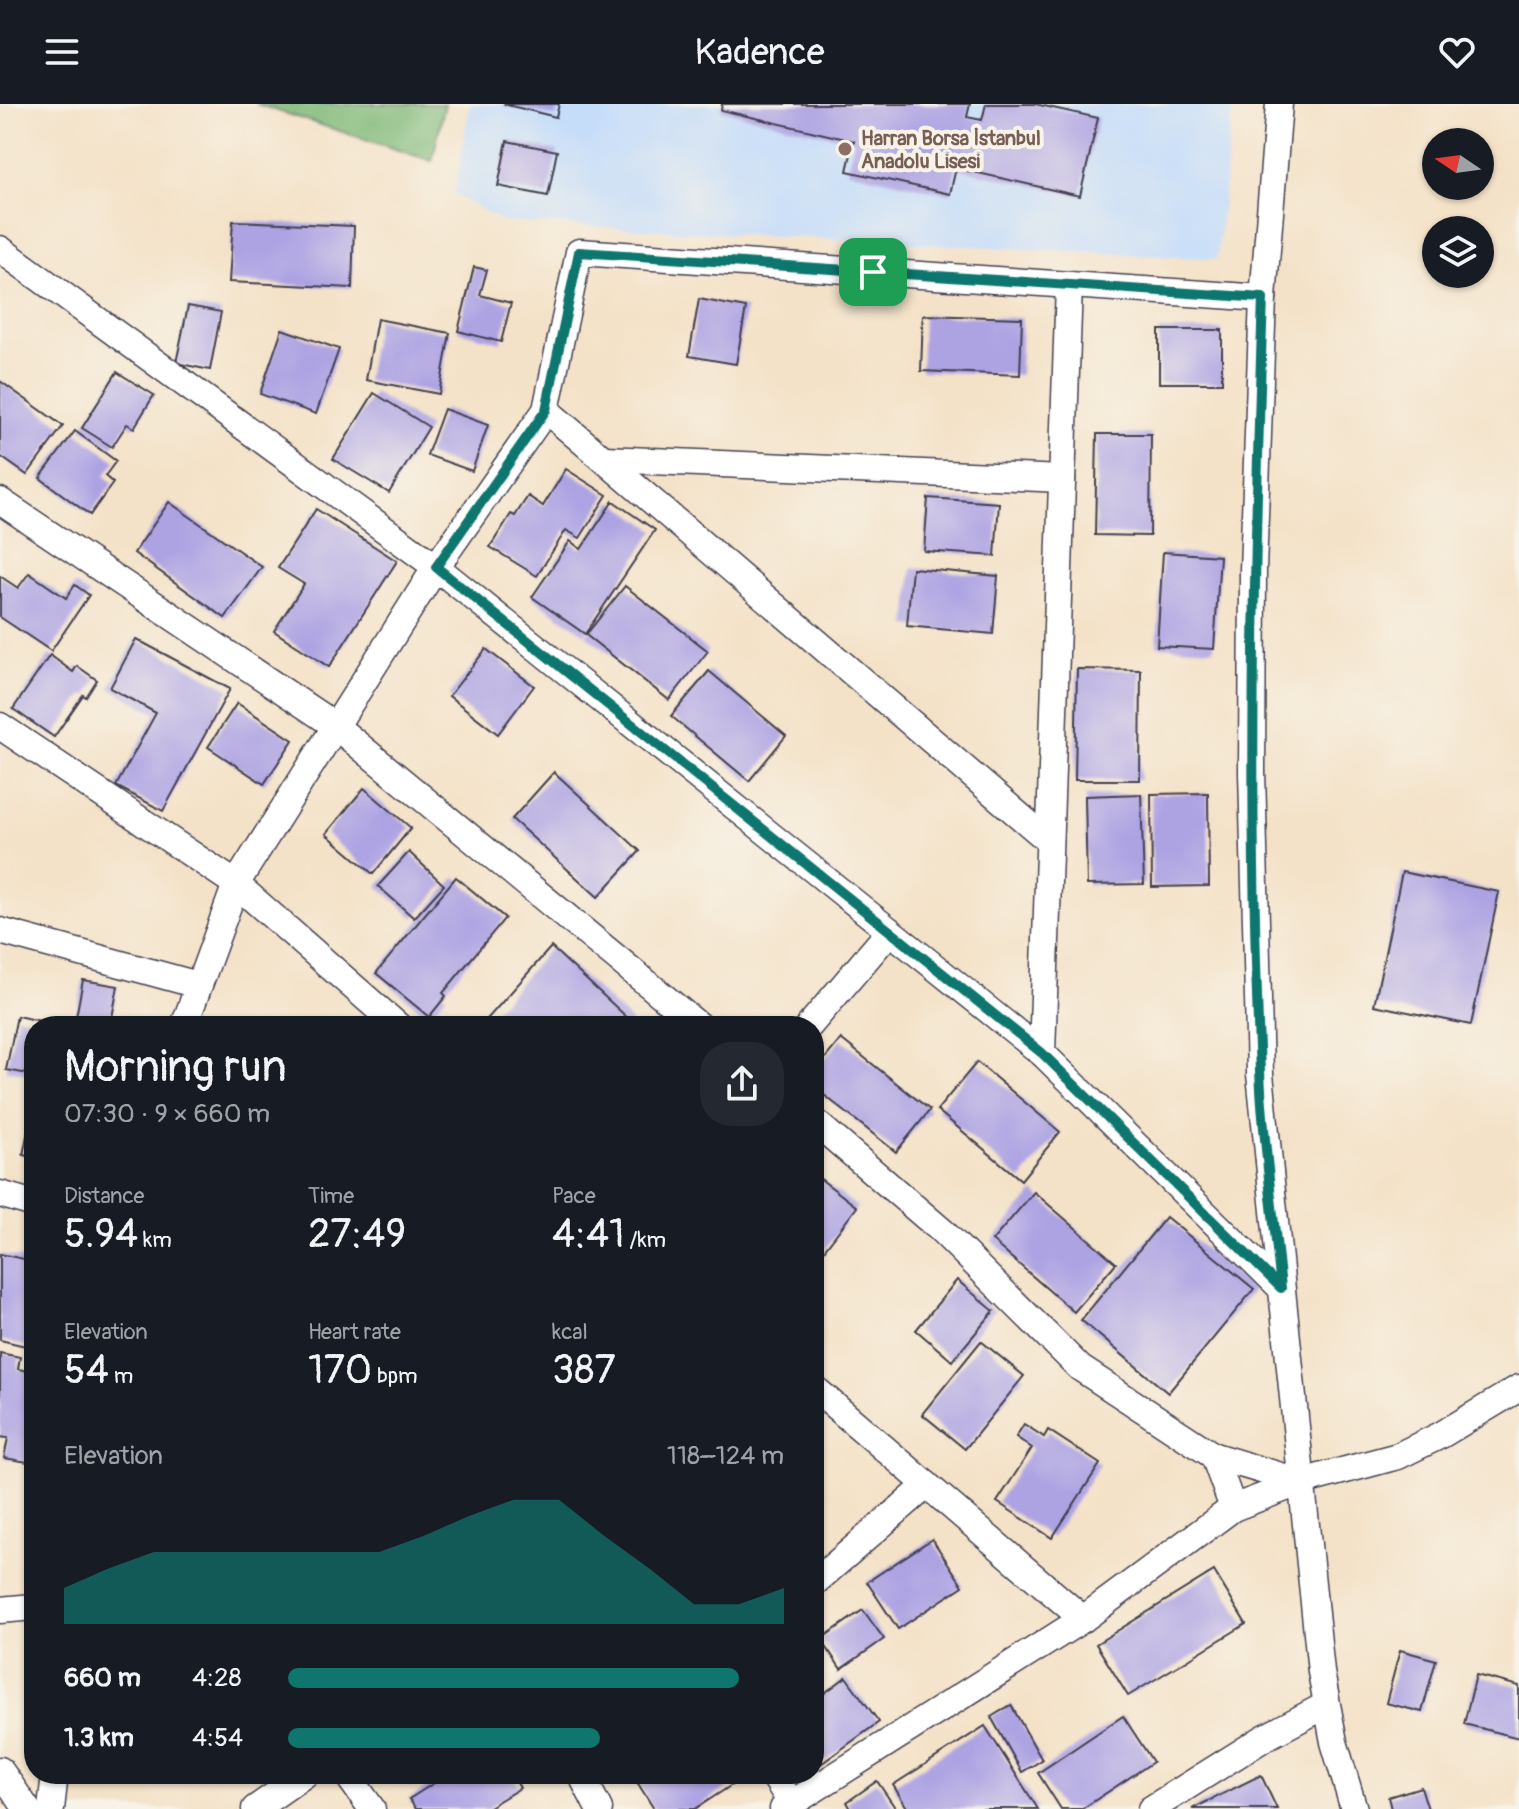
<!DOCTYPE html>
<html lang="en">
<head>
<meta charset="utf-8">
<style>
	:root { --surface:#171b24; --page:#242831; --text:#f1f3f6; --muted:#9ea1a6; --accent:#0f766e }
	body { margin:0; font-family:Pangolin,sans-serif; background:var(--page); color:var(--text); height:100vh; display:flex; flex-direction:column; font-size:30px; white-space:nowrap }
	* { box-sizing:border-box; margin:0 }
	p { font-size:26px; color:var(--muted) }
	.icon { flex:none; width:44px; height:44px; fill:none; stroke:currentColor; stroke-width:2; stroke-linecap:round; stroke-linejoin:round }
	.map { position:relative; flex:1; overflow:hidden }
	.drawer { position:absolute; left:24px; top:912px; width:800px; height:768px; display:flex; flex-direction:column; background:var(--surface); border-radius:32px; box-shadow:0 2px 6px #0004 }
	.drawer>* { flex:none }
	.needle { width:52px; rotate:283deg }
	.controls { position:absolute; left:1422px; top:24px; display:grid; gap:16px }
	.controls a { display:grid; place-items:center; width:72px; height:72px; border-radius:50%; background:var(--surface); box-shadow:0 2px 6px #0004; font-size:40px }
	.pin { position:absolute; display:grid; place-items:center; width:68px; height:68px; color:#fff; margin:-34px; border-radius:16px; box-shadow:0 4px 12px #0006 }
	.round { display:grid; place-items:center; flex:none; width:84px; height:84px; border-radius:32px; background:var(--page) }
	.head { display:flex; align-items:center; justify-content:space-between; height:136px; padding:0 40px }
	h1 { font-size:44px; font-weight:600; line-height:60px }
	.metrics { display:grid; grid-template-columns:repeat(3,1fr); gap:12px; height:136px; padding:8px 40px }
	.metrics div { display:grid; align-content:center }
	.metrics b { font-size:40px; font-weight:600 }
	.metrics small { font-size:22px; font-weight:400 }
	.metrics p { font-size:22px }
	.chart { height:224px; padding:16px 40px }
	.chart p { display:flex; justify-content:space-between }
	.chart svg { width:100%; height:144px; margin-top:8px; fill:var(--accent); opacity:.7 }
	ul { padding:0 40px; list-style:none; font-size:26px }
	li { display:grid; grid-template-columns:128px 96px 1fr; align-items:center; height:60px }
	li i { height:20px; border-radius:10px; background:var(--accent) }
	header { display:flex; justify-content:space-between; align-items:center; height:104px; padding:0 40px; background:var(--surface); font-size:36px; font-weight:600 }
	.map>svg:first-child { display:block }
	.built { fill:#c6ddf9 }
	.forest { fill:#7eb877; stroke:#506d59; stroke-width:2 }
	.building { fill:#ada3e3 }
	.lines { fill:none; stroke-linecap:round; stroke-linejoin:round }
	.minor-casing { stroke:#423f50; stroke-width:29 }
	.minor { stroke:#fff; stroke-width:26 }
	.route-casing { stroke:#fff; stroke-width:16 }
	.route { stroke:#0f766e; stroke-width:10 }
	.education-dot { fill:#8d6e63; stroke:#f7f3e8; stroke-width:3 }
	.labels { text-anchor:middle; stroke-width:8; stroke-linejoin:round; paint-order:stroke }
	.education-label { font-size:20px; font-weight:bold; fill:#785e54; stroke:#f7f3e8; text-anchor:start }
</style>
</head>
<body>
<header><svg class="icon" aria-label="menu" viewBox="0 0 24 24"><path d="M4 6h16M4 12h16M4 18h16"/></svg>Kadence<svg class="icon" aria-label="heart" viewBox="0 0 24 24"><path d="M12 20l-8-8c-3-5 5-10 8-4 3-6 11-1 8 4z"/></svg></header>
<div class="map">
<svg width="1519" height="1705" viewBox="0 0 1519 1705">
	<rect width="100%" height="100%" fill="#f7f3e8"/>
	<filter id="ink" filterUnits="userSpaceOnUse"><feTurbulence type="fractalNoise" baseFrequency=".0125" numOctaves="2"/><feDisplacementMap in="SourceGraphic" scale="16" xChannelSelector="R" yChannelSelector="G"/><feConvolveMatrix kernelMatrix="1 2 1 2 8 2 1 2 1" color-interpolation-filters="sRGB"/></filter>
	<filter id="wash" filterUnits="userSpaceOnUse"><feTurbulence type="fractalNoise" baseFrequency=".006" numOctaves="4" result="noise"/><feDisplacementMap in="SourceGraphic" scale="32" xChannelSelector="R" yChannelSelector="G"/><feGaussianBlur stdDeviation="1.8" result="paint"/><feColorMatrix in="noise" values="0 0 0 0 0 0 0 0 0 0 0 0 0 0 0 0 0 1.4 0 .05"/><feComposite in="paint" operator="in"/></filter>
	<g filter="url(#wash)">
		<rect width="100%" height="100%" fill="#f4e2c8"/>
		<path class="built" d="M470,0H1233L1217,155L503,118L454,90Z"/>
		<path class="forest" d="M256,0H445L432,57Z"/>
		<g id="blocks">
			<g class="building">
				<path d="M503,0H559L556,13Z"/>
				<path d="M722,0H970L967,13L982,16L986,0H1035L1098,14L1080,92L956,64L950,90L847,67L854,37L721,6Z"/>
				<path d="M507,37L557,47L548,92L498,82Z"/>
				<path d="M233,117L354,122L352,184L229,178Z"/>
				<path d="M474,163L487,166L480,191L511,199L501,238L458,227Z"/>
				<path d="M699,195L746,204L736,260L689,252Z"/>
				<path d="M188,202L221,208L210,266L176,259Z"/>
				<path d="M923,211L1022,214L1020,271L921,267Z"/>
				<path d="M377,215L450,229L439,290L366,276Z"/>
				<path d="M282,225L339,245L316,310L260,290Z"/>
				<rect x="1159" y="226" width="63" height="53"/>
				<path d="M117,268L154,291L134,324L127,320L112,343L82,324Z"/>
				<path d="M0,277L63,322L27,371L0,352Z"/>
				<path d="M374,289L429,323L389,389L333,355Z"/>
				<path d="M444,305L488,321L472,367L427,351Z"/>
				<path d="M75,327L116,357L105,372L113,379L90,411L40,374Z"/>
				<path d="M1097,330H1151L1150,432L1095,431Z"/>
				<path d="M566,365L607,391L580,434L566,426L537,472L490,443L511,410L515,412L528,392L543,402Z"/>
				<path d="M928,394L999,399L995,452L924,447Z"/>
				<path d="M613,397L655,426L585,530L532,493L570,437L581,445Z"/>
				<path d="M169,398L262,463L225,514L134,449Z"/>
				<path d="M316,405L397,457L329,563L274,527L304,480L278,464Z"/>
				<path d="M1163,448L1220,452L1214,545L1157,542Z"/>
				<path d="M912,464L998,472L993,530L907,522Z"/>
				<path d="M29,469L66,494L75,481L89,491L51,547L0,513V472L18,484Z"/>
				<path d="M625,482L708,547L669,596L586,531Z"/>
				<path d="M136,535L230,585L163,707L116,682L156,609L110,584Z"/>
				<path d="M486,545L534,582L498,630L449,592Z"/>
				<path d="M50,551L73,568L77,562L97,576L86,593L83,591L54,633L13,605Z"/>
				<path d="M1077,565L1141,566L1140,676H1075Z"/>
				<path d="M709,567L786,632L749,677L671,612Z"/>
				<path d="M237,599L293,636L264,680L208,643Z"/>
				<path d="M554,668L640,747L598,793L512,715Z"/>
				<path d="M364,684L411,724L373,770L326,730Z"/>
				<path d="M1208,689L1209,782L1152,783L1151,690Z"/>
				<path d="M1141,690L1144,780L1087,781L1085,692Z"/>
				<path d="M409,748L444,781L414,814L378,782Z"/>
				<path d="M1402,768L1499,788L1471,921L1374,901Z"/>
				<path d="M456,773L505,814L443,889L446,892L429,913L376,869Z"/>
				<path d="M551,843L632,918L628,922H481Z"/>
				<path d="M83,876L118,882L111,919L76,913Z"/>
				<path d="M17,912L59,921L34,922V971L6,966Z"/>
				<path d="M841,935L930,1006L896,1048L814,983V968Z"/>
				<path d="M977,958L1060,1028L1021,1076L937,1006Z"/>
				<path d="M33,1002H34V1053L23,1051Z"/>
				<path d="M814,1070L857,1103L824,1146L814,1138Z"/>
				<path d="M1034,1088L1116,1159L1074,1208L992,1137Z"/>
				<path d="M1166,1113L1254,1185L1168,1289L1081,1216Z"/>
				<path d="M0,1150L34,1157V1244L0,1236Z"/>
				<path d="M957,1176L994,1207L952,1257L916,1226Z"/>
				<path d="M981,1237L1024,1272L965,1345L922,1310Z"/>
				<path d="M0,1249L20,1253L18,1265L34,1268V1359L4,1354L8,1334L0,1333Z"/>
				<path d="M1024,1320L1044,1333L1048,1326L1100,1360L1052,1434L997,1398L1032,1344L1016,1333Z"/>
				<path d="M932,1435L963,1482L898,1525L867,1478Z"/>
				<path d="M1214,1467L1246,1520L1128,1592L1096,1540Z"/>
				<path d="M863,1506L884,1535L841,1565L821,1535Z"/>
				<path d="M1400,1546L1436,1556L1422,1608L1386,1599Z"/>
				<path d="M1476,1571L1519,1582V1634L1464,1620Z"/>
				<path d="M846,1573L879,1618L818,1662L814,1655V1597Z"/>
				<path d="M1011,1601L1042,1656L1022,1668L991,1613Z"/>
				<path d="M1123,1612L1153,1658L1082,1705H1061L1038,1669Z"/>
				<path d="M985,1622L1038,1705H908L893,1681Z"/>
				<path d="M440,1670H512L520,1684L489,1703L490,1705H416L409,1695L442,1674Z"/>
				<path d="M632,1670H738L741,1675L695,1705H654Z"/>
				<path d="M1261,1671L1277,1705H1192Z"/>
				<path d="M877,1677L896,1705H851L847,1698Z"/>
				<path d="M1421,1683L1428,1705H1391L1388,1693Z"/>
			</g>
		</g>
	</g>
	<g filter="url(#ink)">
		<use href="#blocks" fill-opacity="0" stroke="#423f50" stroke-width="2"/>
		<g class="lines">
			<g class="minor-casing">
				<g id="minor">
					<path d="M1279,0L1263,194L1253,466L1252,668L1260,970L1321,1568L1334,1638L1354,1705"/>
					<path d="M0,145L436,463L546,306L579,148L1263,194"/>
					<path d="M546,306L1049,737"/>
					<path d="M605,355L1062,375"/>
					<path d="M0,397L334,621L699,922"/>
					<path d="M0,622L236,780L398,922"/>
					<path d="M0,827L198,881"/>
					<path d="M184,922L236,780L436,463L1042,949L1281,1184"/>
					<path d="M809,922L890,827"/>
					<path d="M1042,949L1069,181"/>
					<path d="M814,1017L942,1127L1080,1264L1214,1352L1301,1378"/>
					<path d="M0,1090L34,1100"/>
					<path d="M814,1284L1083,1515"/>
					<path d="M1214,1352L1233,1404"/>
					<path d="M814,1479L927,1381"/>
					<path d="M0,1506L34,1503"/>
					<path d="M0,1666L27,1705"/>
					<path d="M347,1670L372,1705"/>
					<path d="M581,1670L599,1705"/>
					<path d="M773,1670L792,1700"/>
					<path d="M51,1705L55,1670"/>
					<path d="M255,1705L305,1670"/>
					<path d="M783,1705L1083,1515L1233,1404L1301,1378L1398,1352L1441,1331L1519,1284"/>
					<path d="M1151,1705L1264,1634L1326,1601"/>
				</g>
			</g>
			<use href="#minor" class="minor"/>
		</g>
	</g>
	<g class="lines" filter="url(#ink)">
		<g class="route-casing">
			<path id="route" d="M579,148L1263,194C1254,452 1248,709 1260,967C1263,1039 1274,1112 1281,1184L1042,949L436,463L546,306Z"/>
		</g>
		<use href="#route" class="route"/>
	</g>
	<circle class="education-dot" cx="845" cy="45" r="8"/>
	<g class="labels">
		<g class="education-label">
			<text x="861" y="41">Harran Borsa İstanbul<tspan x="861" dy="23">Anadolu Lisesi</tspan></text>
		</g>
	</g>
</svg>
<div class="controls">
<a><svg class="needle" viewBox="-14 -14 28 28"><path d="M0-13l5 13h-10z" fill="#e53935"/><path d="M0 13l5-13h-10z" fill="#9ea1a6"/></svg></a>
<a><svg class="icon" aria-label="layers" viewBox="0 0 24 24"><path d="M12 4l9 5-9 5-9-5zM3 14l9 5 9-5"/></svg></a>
</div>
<div class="pin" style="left:873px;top:168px;background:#1e9e55"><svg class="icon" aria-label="arrive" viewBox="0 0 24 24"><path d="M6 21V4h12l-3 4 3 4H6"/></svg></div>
<section class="drawer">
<div class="head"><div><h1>Morning run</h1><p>07:30 · 9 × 660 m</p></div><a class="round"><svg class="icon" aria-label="share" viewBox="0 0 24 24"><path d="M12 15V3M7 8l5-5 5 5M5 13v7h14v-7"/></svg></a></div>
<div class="metrics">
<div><p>Distance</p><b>5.94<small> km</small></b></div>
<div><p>Time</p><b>27:49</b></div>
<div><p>Pace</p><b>4:41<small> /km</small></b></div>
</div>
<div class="metrics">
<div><p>Elevation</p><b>54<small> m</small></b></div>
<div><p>Heart rate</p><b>170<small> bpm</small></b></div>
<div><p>kcal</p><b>387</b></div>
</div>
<div class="chart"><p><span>Elevation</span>118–124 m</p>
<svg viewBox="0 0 160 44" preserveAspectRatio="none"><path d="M0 44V33L10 27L20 22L30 22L40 22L50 22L60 22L70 22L80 17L90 11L100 6L110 6L120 17L130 27L140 38L150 38L160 33V44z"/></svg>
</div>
<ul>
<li><b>660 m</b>4:28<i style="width:91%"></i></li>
<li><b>1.3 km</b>4:54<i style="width:63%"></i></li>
</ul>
</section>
</div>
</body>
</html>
